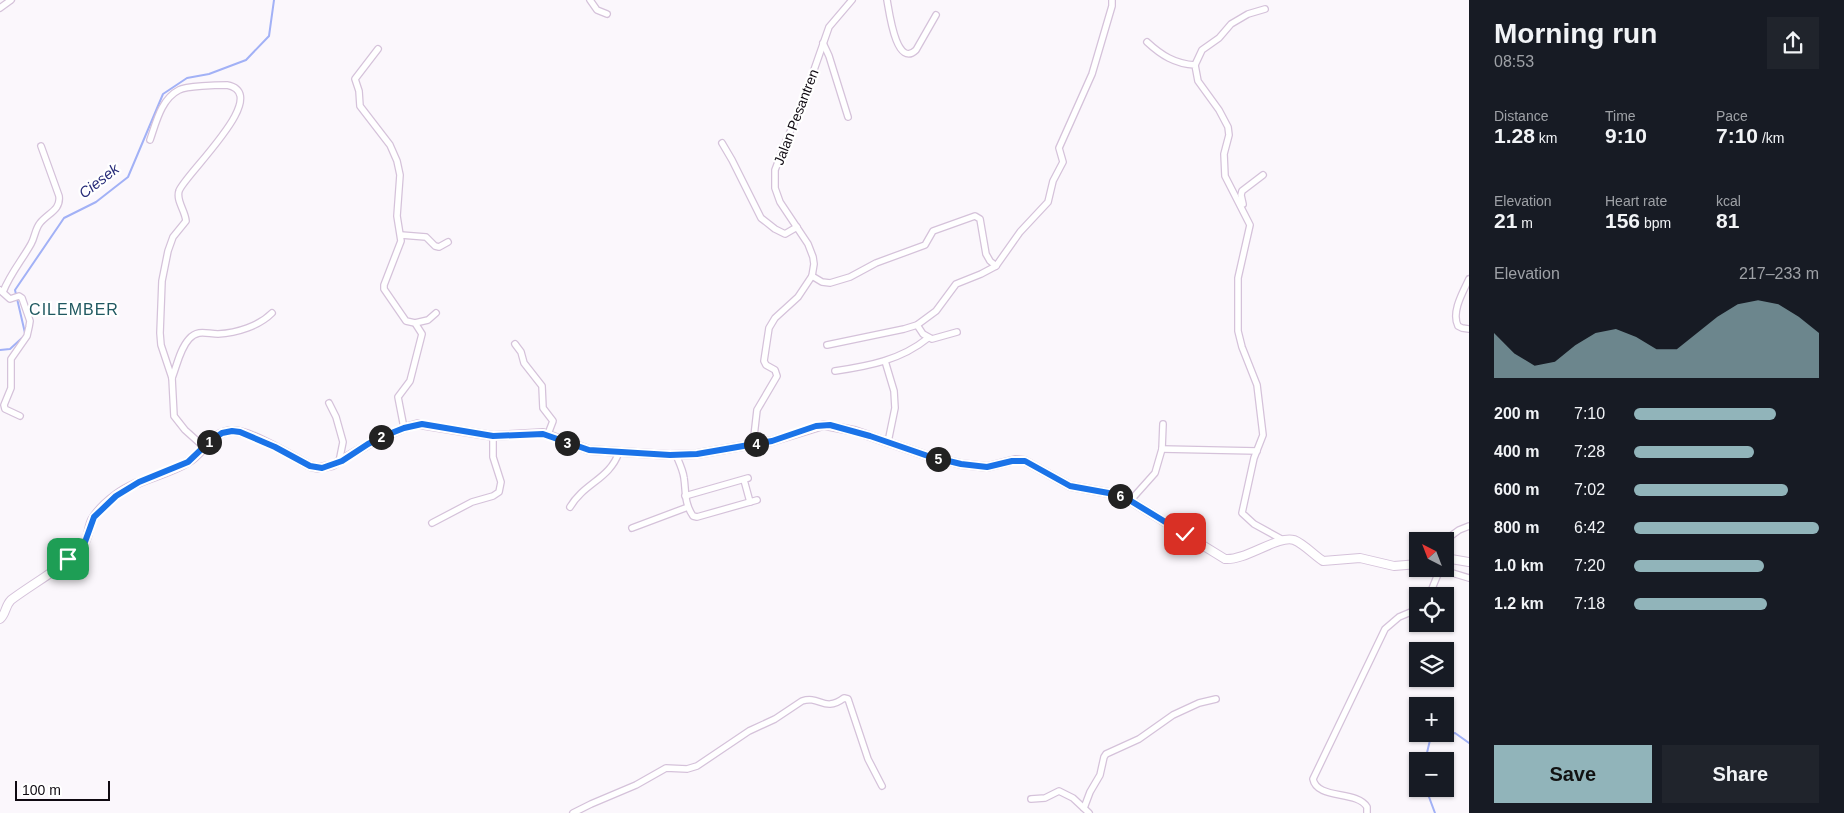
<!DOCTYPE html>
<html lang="en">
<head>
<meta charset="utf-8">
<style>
	:root { --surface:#171b24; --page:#20242c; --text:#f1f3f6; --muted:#9ea1a6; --accent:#91b4ba }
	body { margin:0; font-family:Helvetica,sans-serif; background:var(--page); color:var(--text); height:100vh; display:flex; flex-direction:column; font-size:19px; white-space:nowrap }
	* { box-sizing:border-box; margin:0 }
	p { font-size:16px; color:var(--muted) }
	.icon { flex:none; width:28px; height:28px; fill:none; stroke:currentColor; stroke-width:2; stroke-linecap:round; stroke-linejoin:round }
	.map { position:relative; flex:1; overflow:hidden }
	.side { display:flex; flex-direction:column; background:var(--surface); width:375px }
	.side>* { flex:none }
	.needle { width:32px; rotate:318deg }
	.fabs { position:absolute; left:1409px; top:532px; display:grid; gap:10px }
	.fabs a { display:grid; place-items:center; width:45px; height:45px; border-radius:0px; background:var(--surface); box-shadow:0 1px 4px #0004; font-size:25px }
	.scale { position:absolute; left:15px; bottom:12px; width:95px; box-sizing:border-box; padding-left:5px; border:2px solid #0f0911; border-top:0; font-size:14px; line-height:18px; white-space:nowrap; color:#0f0911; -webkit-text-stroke:4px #fff; paint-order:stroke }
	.pin { position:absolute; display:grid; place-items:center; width:42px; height:42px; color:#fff; margin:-21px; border-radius:10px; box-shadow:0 2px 8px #0006 }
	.km { position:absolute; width:25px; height:25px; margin:-12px; border-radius:50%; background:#222; color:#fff; font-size:14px; line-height:25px; text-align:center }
	.round { display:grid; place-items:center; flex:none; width:52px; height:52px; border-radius:0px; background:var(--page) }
	.overview { display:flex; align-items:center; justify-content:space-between; height:85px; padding:0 25px }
	h1 { font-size:28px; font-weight:800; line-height:38px }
	.metrics { display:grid; grid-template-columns:repeat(3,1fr); gap:8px; height:85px; padding:5px 25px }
	.metrics div { display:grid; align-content:center }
	.metrics b { font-size:21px; font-weight:800 }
	.metrics small { font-size:14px; font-weight:400 }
	.metrics p { font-size:14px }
	.chart { height:140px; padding:10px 25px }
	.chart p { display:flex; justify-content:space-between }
	.chart svg { width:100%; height:90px; margin-top:5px; fill:var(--accent); opacity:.7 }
	.button { display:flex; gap:10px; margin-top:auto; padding:10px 25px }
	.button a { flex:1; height:58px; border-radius:0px; background:var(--accent); color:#111; font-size:20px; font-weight:800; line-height:58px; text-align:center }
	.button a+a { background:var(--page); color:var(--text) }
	ul { padding:0 25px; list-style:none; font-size:16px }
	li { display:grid; grid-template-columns:80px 60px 1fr; align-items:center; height:38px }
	li i { height:12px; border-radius:6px; background:var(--accent) }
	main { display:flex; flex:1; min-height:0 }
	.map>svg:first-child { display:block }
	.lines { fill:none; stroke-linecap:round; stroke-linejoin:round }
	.stream { stroke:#a2b1f6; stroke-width:2 }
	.street-casing { stroke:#d5c2da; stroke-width:8 }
	.secondary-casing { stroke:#d5c2da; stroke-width:10 }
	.street { stroke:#fff; stroke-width:5.5 }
	.secondary { stroke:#fff; stroke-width:8 }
	.route-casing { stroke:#fff; stroke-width:10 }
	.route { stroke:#1a73e8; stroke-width:6 }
	.labels { text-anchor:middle; stroke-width:4.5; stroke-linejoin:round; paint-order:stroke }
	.street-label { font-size:14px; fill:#0f0911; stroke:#fff }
	.water-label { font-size:15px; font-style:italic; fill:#272b79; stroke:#fff }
	.quarter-label { font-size:16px; letter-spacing:1px; fill:#205961; stroke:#fff }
</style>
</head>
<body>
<main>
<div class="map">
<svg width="1469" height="813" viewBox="0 0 1469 813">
	<rect width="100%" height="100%" fill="#fbf7fc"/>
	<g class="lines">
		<g class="stream">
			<path d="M25,333L15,290L64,218L96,202L128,177L163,94L187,78L209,74L246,60L269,36L274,0"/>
			<path d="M0,350L10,349L22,338"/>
			<path d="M1425,761L1431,736L1455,733L1469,743"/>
			<path d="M1426,789L1435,813"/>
		</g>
		<g class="street-casing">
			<g id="street">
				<path d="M590,0L597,10L607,14"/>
				<path d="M887,0C889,10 896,69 916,50L936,15"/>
				<path d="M0,8L11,0"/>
				<path d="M1147,42C1161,55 1175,64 1195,65L1198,81L1219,110L1228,127L1229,135L1224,154L1225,176L1250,225L1238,278V331L1242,347L1257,385L1263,435L1254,458L1242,513L1254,524L1283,540"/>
				<path d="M823,43L829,56L848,117"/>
				<path d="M378,49L355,79L359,91L360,106L390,145L397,161L400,175L397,216L401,241L384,285V289L406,321L415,323L422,334L410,381L398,397L404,428"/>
				<path d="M1195,65L1202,50L1219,38L1231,24L1248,14L1265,9"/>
				<path d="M150,140C156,123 161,99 179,90C186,86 217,85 227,85C274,94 183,176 179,191C176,201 185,210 186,221L173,237L168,251L162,281L160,333L161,345L172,378L174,416L185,430L204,447"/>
				<path d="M722,143L732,160L761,218L775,229L785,234L797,227"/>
				<path d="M1243,204L1241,195L1242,191L1263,175"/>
				<path d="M401,235L426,237L435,246L439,247L448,242"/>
				<path d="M812,276L822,282L830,283L850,277L876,263L925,245L933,231L975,216L980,219L986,254L990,261L996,266L1020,232L1048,202L1053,181L1063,162L1059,148L1092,74L1112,6V0"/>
				<path d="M1469,279C1463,292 1451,312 1458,326L1462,328L1469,329"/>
				<path d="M0,290L10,299L19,296L22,298L30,321L29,327L27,336L11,359V388L4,405L5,409L20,416"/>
				<path d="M3,292C10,274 22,260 31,244C35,237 35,229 40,223C48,213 61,210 59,196L41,146"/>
				<path d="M415,323L428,320L436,313"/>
				<path d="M917,325L923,334L932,339L957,332"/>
				<path d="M515,344L521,352L524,363L542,386L543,408L553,421L548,434"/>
				<path d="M827,345L904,329L917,325L936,311L956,284L981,274L996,266"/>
				<path d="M885,361L894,391L895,408L888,442"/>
				<path d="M835,371C869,366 901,360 928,338"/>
				<path d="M172,378C177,365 180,349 189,339C198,329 207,334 218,334C237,333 259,326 272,313"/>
				<path d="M329,403L336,417L343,442L339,462"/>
				<path d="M753,445L757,410L777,376L775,370L766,365L764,361L769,328L775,318L798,297L812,276L814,264L813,257L808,244L780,202L775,188V170L786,141L801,107L829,27L852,0"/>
				<path d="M1162,449L1257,451"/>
				<path d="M676,455C679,462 683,470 684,478C686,491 684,503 693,516L697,517L757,500"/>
				<path d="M744,480L750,502"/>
				<path d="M685,496L748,478"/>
				<path d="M1130,501L1155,473L1162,449L1163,424"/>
				<path d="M570,507C584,483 610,479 619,452"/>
				<path d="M432,523L472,502L493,496L499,492L501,482L493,457V436"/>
				<path d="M632,528L688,507"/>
				<path d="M1444,541L1459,530L1469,526"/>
				<path d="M1447,558V569L1449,572L1469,578"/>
				<path d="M1429,596L1440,569"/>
				<path d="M1031,799L1045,798L1059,791L1073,798L1089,813"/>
				<path d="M1084,808L1090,792L1100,775L1104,757L1106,754L1139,739L1173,715L1199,703L1216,699"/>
				<path d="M573,813L591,804L636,785L666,768L687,769L697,766L749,731L775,719L802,701C820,695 824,713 844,698L848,699L868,759L882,786"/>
				<path d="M1367,813V807C1357,790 1317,800 1313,779L1385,629L1399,617L1418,609"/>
			</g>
		</g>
		<g class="secondary-casing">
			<g id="secondary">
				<path d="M1445,558L1469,562"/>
				<path d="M0,619C6,614 5,606 11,600C35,582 63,568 83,545C89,538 88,528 92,520C97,511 108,501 116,495C137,479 165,476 188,462C204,453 212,430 234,431C252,432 292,456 310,466L319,468L333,465L374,441L404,428L418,424L493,436L543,433L589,450L670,455L697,454L772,441L824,425L855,431L928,456L961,464L987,467L1015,460L1025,461L1070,486L1114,494L1126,498L1225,559C1245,561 1278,535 1294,540C1304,544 1314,555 1323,561L1360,558L1394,566L1418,564"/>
			</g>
		</g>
		<use href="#street" class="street"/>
		<use href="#secondary" class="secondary"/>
	</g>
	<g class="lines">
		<g class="route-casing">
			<path id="route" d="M68,559L85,542L94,517L116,496L139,482L188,462L209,442L222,433L232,431L240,432L275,447L310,466L322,468L342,461L368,444L384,436L404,428L422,424L493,436L543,434L589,450L670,455L697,454L772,441L816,426L830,425L870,436L928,456L961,464L987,467L1012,461H1025L1070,486L1114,494L1126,498L1185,534"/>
		</g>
		<use href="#route" class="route"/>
	</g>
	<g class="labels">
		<g class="street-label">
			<text transform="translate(796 117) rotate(-69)" y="5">Jalan Pesantren</text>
		</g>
		<g class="water-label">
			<text transform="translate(99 181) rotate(-38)" y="5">Ciesek</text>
		</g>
		<g class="quarter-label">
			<text x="74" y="315">CILEMBER</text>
		</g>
	</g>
</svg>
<div class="fabs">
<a><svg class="needle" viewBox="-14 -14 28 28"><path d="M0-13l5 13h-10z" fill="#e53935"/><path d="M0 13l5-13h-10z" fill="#9ea1a6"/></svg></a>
<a><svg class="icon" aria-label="locate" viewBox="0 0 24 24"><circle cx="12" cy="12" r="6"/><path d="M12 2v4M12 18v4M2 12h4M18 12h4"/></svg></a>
<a><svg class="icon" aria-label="layers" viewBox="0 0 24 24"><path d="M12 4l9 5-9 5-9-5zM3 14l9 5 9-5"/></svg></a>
<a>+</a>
<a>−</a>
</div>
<div class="scale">100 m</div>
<div class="pin" style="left:68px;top:559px;background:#1e9e55"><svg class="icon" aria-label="arrive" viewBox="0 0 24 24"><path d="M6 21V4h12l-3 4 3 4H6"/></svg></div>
<div class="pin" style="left:1185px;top:534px;background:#d93025"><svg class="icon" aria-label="check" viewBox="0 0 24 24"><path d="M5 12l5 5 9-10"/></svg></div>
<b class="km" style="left:209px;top:442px">1</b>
<b class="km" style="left:381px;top:437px">2</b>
<b class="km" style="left:567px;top:443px">3</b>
<b class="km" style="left:756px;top:444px">4</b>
<b class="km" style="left:938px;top:459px">5</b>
<b class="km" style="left:1120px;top:496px">6</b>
</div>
<section class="side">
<div class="overview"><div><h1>Morning run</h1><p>08:53</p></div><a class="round"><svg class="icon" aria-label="share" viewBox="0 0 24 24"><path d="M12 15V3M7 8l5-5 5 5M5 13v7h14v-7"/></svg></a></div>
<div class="metrics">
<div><p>Distance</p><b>1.28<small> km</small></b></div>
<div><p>Time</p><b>9:10</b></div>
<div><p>Pace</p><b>7:10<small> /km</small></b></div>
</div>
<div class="metrics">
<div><p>Elevation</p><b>21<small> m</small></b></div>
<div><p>Heart rate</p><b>156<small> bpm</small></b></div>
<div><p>kcal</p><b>81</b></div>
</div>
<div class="chart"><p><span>Elevation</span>217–233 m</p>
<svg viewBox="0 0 160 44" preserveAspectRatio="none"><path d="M0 44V22L10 32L20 38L30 36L40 28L50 22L60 20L70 24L80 30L90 30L100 22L110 14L120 8L130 6L140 8L150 14L160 22V44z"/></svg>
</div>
<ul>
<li><b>200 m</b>7:10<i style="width:77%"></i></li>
<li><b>400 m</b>7:28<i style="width:65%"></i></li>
<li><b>600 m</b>7:02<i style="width:83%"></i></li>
<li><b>800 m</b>6:42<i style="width:100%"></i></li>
<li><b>1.0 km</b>7:20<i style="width:70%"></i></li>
<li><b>1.2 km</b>7:18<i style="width:72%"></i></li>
</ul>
<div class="button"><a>Save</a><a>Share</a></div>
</section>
</main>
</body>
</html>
